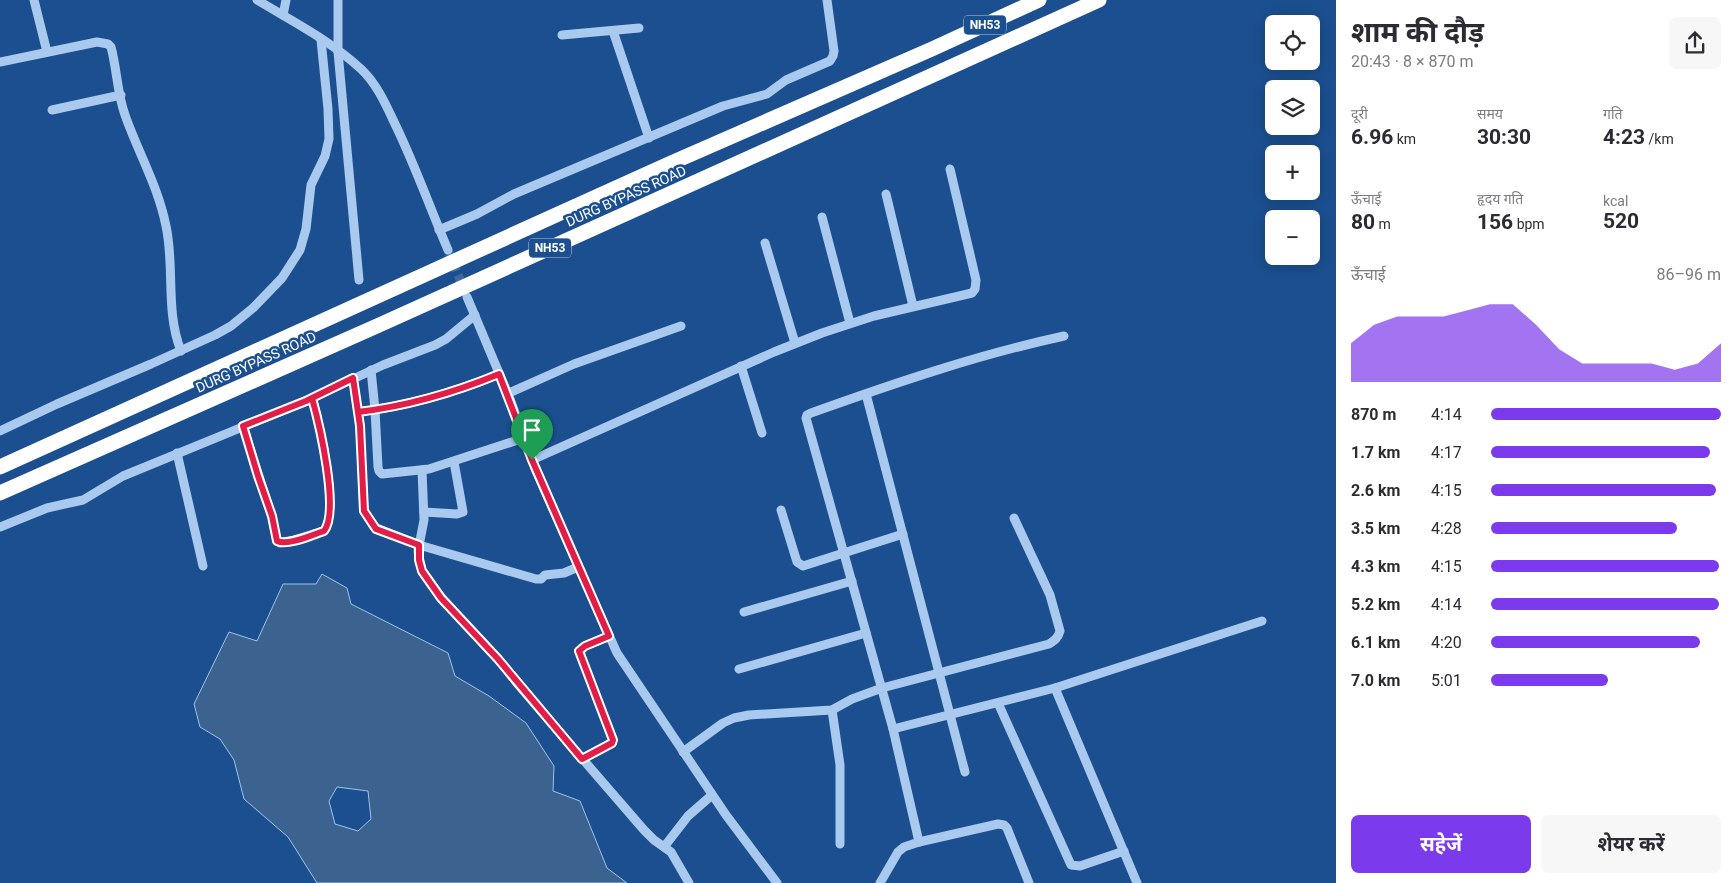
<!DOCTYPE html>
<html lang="hi">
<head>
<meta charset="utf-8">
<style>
	:root { --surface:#fff; --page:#f7f7f7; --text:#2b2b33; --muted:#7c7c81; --accent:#7c3aed }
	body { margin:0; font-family:Roboto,"Noto Sans Devanagari",sans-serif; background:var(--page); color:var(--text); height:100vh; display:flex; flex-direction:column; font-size:19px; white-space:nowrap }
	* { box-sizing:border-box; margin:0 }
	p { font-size:16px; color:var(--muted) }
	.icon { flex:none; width:28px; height:28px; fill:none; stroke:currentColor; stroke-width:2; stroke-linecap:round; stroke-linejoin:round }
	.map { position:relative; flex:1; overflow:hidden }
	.panel { display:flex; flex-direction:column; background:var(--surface); width:400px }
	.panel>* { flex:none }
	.fabs { position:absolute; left:1265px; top:15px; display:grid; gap:10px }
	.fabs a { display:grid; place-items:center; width:55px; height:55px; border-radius:8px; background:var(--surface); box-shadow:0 2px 12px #0003; font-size:25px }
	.pin { position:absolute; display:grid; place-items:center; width:42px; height:42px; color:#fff; margin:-51px -21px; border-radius:50% 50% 50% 0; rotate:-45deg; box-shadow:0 0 5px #0007 }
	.pin .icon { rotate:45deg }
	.round { display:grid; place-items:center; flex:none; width:52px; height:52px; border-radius:8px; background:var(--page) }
	.head { display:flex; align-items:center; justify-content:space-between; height:85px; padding:0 15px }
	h1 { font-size:28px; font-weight:700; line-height:38px }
	.stats { display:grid; grid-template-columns:repeat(3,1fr); gap:8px; height:85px; padding:5px 15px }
	.stats div { display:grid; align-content:center }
	.stats b { font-size:21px; font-weight:700 }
	.stats small { font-size:14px; font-weight:400 }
	.stats p { font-size:14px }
	.chart { height:140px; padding:10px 15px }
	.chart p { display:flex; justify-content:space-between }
	.chart svg { width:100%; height:90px; margin-top:5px; fill:var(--accent); opacity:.7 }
	.button { display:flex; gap:10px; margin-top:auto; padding:10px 15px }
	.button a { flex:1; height:58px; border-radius:8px; background:var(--accent); color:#fff; font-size:20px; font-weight:700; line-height:58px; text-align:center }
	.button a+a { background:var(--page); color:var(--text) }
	ul { padding:0 15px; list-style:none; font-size:16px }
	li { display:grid; grid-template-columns:80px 60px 1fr; align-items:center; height:38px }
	li i { height:12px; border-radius:6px; background:var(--accent) }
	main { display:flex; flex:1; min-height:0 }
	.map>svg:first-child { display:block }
	.water { fill:#3c6290; stroke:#9cc4f0; fill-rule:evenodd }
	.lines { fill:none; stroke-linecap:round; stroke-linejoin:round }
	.minor-tunnel { stroke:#3d69a0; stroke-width:9; stroke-dasharray:9 4.5; stroke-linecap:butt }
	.minor { stroke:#a9c9ee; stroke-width:9 }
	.highway { stroke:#fff; stroke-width:15 }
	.route-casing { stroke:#fff; stroke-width:10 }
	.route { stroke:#e11d48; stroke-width:6 }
	.labels { text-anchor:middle; stroke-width:5; stroke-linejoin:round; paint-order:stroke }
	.shield { fill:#1b4f8f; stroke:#bbcadd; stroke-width:1 }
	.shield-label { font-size:12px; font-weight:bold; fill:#fff }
	.street-label { font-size:14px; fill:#fff; stroke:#1b4f8f }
</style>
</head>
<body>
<main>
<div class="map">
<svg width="1336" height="883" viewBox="0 0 1336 883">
	<rect width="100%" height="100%" fill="#1b4f8f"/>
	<path class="water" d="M322,574L347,588L351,604L448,653L455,676L489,696L526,723L554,766L553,791L580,801L607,868L627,883H317L288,837L244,799L234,760L220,739L200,727L194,704L229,632L257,641L283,584H316ZM337,787L368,791L371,819L358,831L335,824L329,801Z"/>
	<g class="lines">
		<path class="minor-tunnel" d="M448,250L465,292"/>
		<g class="minor">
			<path d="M34,0L47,52"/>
			<path d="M257,0C292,21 331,41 361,69C377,84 386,105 395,124C415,165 430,208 448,250"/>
			<path d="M338,0V52L359,280"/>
			<path d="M283,15L286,0"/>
			<path d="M613,31L649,138"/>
			<path d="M562,35L639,28"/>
			<path d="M0,62L97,42L108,44L111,47C117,69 117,93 125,115C138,152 158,186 166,226C175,267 165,311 181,351"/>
			<path d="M52,110L121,95"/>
			<path d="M886,194L913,306"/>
			<path d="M822,217L850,323"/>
			<path d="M439,230L477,214L514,194L723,106L767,94L786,80L830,61L833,56L834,51L827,0"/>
			<path d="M765,243L795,343"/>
			<path d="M467,297L510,399L536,471L617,653L726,815L777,883"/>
			<path d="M741,366L762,433"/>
			<path d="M371,370L375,410L378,467L379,471L382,474L429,469L524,438"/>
			<path d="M353,378L360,426L364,511L374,527L419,545L536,579H541L545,575L564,573L578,567"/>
			<path d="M507,394L574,364L681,326"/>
			<path d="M866,394L965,772"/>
			<path d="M358,412C408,406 453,393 499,374"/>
			<path d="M243,426L272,517L277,541L280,543L287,542L324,531C340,510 319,423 312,398"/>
			<path d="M0,431L57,404L151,364L215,335L231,326L253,308L282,278L300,250L306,229L311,185L325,156L329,139L328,109L321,40"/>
			<path d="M177,453L203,566"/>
			<path d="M532,460L774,352L822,333L874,316L972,293L975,289L976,280L950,169"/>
			<path d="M422,470L424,520L418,551L422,571L441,597L498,659L516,682L644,830L654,840L671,852L689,883"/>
			<path d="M781,510L797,562L803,566L903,534"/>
			<path d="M424,512L457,514L463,512L454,462"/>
			<path d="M0,527L47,508L83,500L123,476L306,401L383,365L435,345L446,339L475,315"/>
			<path d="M744,612L852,581"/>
			<path d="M739,669L866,633"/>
			<path d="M1055,688L1137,883"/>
			<path d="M998,703L1071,865L1080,866L1124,851"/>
			<path d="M832,710L840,765V844"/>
			<path d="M893,729L1055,688L1262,621"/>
			<path d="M683,752L723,723L734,718L749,715L832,710L852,699L882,688L1049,644C1055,640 1058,638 1060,631L1050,595L1014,518"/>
			<path d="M582,759L612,743L613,740L579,651L585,646L609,636"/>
			<path d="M919,842L893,729L806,418L807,415L811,413C895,383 977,355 1064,336"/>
			<path d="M664,847L688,816L712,795"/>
			<path d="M880,883L898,852L904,847L919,842L998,824L1004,825L1007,828L1029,883"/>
		</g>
		<g class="highway">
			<path d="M0,467L671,163L932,49L1039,0"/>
			<path d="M0,493L377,326L1099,0"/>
		</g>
	</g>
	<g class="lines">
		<g class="route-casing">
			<path id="route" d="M532,460L499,374C453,393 408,406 358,412L353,378L312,398L306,401L243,426L258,476L272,516L277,541C288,546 312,535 324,531C340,511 319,423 312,398L353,378L360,426L364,511L376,529L419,545V560L422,571L441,598L498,659L582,759L612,743L613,740L579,651L585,646L609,636L532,460"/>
		</g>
		<use href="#route" class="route"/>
	</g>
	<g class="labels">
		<g class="shield">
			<rect x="964" y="15.5" width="42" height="19" rx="4"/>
			<rect x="529" y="238.5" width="42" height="19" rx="4"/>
		</g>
		<g class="shield-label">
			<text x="985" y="29">NH53</text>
			<text x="550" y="252">NH53</text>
		</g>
		<g class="street-label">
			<text transform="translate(626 196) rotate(-24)" y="5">DURG BYPASS ROAD</text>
			<text transform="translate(256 362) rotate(-24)" y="5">DURG BYPASS ROAD</text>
		</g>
	</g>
</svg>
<div class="fabs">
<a><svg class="icon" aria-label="locate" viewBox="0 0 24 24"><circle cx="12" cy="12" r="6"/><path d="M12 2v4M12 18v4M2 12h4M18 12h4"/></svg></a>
<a><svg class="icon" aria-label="layers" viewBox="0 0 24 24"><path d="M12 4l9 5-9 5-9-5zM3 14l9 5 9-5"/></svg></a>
<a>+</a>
<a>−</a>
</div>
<div class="pin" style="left:532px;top:460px;background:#1e9e55"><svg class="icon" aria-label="arrive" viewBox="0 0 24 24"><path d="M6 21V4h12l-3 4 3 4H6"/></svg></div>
</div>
<section class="panel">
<div class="head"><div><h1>शाम की दौड़</h1><p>20:43 · 8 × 870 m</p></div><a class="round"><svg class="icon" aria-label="share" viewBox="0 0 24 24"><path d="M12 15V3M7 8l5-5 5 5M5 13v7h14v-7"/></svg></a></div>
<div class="stats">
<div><p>दूरी</p><b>6.96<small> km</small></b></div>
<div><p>समय</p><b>30:30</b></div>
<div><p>गति</p><b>4:23<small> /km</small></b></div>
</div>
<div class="stats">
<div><p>ऊँचाई</p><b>80<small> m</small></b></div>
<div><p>हृदय गति</p><b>156<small> bpm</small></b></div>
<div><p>kcal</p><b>520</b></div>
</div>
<div class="chart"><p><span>ऊँचाई</span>86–96 m</p>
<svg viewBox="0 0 160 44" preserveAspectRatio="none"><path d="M0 44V25L10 16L20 12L30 12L40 12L50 9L60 6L70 6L80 16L90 28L100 35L110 35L120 35L130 35L140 38L150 35L160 25V44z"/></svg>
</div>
<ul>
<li><b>870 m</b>4:14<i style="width:100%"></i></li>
<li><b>1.7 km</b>4:17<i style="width:95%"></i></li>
<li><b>2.6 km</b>4:15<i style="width:98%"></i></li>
<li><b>3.5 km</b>4:28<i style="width:81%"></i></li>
<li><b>4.3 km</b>4:15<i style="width:99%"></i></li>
<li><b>5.2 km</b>4:14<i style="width:99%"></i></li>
<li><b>6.1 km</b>4:20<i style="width:91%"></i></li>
<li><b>7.0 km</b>5:01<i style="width:51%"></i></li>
</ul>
<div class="button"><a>सहेजें</a><a>शेयर करें</a></div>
</section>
</main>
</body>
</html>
